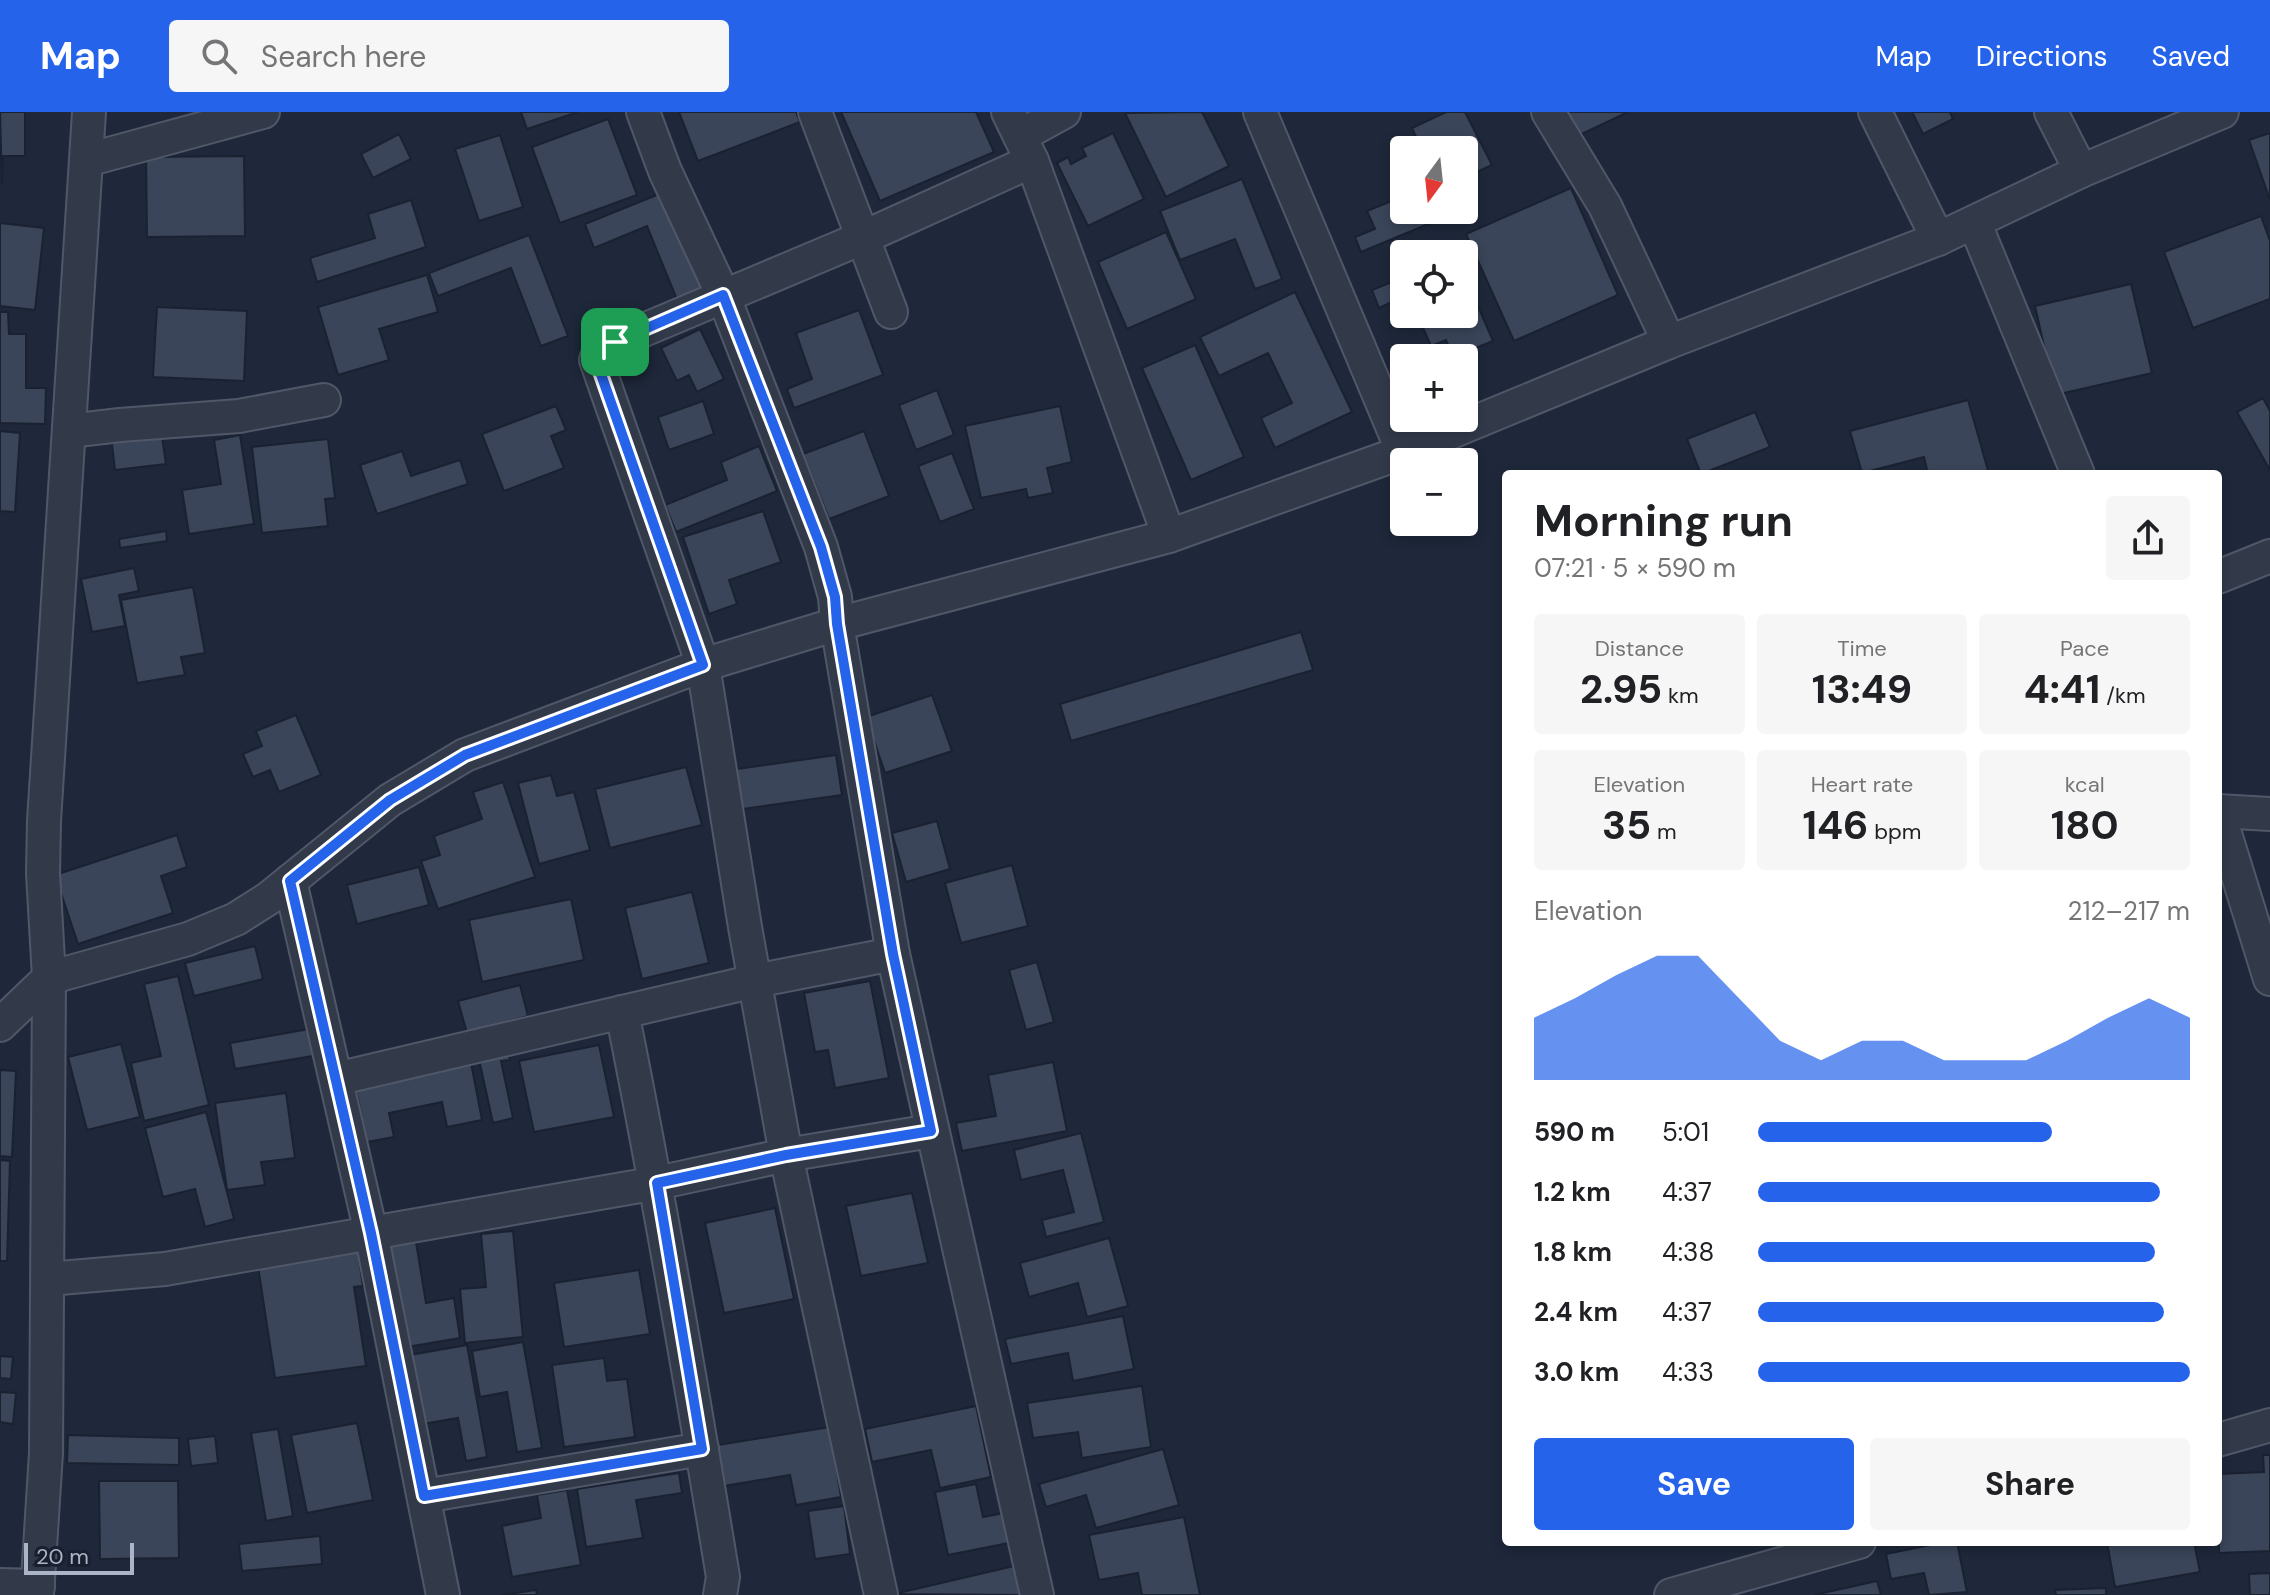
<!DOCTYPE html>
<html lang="en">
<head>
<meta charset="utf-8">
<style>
	:root { --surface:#fff; --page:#f6f6f6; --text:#202124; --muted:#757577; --accent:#2563eb }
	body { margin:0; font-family:"DM Sans",sans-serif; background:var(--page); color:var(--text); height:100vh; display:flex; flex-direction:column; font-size:30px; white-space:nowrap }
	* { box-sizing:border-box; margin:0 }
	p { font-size:26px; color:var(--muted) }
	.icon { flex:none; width:44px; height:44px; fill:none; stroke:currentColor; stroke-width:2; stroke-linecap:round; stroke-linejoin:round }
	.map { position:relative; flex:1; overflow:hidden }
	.side { position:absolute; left:1502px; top:358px; width:720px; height:1076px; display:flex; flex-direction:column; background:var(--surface); border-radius:8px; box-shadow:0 4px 12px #0003 }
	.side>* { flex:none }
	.needle { width:52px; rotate:195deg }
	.controls { position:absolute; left:1390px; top:24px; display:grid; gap:16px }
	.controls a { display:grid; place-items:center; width:88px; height:88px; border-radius:8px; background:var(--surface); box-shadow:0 4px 12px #0003; font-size:40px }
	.scale { position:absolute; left:24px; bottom:20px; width:110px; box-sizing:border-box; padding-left:8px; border:4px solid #acb4c7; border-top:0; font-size:22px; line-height:28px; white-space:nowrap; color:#acb4c7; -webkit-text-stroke:6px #181f2e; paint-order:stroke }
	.pin { position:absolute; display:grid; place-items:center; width:68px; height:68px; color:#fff; margin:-34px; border-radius:16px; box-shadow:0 4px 12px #0006 }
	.round { display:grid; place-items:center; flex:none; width:84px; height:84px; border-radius:8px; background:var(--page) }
	.headline { display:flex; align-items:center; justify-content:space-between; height:136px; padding:0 32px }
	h1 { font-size:44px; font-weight:700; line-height:60px }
	.metrics { display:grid; grid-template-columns:repeat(3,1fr); gap:12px; height:136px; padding:8px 32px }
	.metrics div { display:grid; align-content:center; border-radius:8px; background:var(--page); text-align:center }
	.metrics b { font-size:40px; font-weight:700 }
	.metrics small { font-size:22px; font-weight:400 }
	.metrics p { font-size:22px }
	.chart { height:224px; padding:16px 32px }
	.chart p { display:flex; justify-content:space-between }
	.chart svg { width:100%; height:144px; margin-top:8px; fill:var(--accent); opacity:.7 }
	.cta { display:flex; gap:16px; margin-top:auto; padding:16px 32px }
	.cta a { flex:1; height:92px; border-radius:8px; background:var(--accent); color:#fff; font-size:32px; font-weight:700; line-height:92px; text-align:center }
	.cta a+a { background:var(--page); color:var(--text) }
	ul { padding:0 32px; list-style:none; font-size:26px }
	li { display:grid; grid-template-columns:128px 96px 1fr; align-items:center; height:60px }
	li i { height:20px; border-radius:10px; background:var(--accent) }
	header { display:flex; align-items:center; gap:48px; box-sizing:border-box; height:112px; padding:0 40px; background:var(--accent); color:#fff }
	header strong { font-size:38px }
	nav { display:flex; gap:44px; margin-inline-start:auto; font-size:28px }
	.search { width:560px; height:72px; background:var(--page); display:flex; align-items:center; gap:20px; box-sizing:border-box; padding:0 28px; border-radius:8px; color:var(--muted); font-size:30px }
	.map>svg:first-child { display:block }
	.building { fill:#3a455a; stroke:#1a2131; stroke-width:2 }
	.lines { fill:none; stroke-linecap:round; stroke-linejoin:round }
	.street-casing { stroke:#505768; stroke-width:36 }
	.street { stroke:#323a4a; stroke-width:32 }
	.route-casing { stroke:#fff; stroke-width:16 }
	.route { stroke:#2563eb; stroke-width:10 }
</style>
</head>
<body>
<header>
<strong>Map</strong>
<div class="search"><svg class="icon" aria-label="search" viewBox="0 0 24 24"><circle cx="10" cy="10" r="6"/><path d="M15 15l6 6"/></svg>Search here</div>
<nav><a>Map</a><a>Directions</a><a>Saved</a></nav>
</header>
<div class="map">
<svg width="2270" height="1483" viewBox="0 0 2270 1483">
	<rect width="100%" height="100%" fill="#1e283a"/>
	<g class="building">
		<path d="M0,0H25V44H3L2,73Z"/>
		<path d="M521,0H578L527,17Z"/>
		<path d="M679,0H796L800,10L698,49Z"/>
		<path d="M841,0H976L994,40L880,89Z"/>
		<path d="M1202,0L1229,54L1166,85L1125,1Z"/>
		<path d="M1446,0H1465L1492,53L1464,66V38H1422L1412,16Z"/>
		<path d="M1556,0H1628L1569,28Z"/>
		<path d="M1912,0H1950L1953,7L1923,22Z"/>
		<path d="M608,7L637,83L560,111L532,35Z"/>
		<path d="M1113,21L1144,87L1088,114L1057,51L1068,45L1071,52L1086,44L1082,36Z"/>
		<path d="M2270,21V88L2249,28Z"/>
		<path d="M399,22L411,47L373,66L361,42Z"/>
		<path d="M500,23L523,95L479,109L455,37Z"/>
		<path d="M244,44L245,124L147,125L146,45Z"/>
		<path d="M1242,67L1282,167L1255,177L1235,127L1180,148L1160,99Z"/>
		<path d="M1571,76L1618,183L1514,229L1466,122Z"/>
		<path d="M669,78L711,183L680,195L647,114L594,136L585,112Z"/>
		<path d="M1404,84V98H1448L1450,103L1361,140L1355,125L1375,117L1367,99Z"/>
		<path d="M411,88L426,135L317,170L310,146L375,126L368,102Z"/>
		<path d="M2261,104L2270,129V187L2193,216L2164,140Z"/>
		<path d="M0,111L44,116L35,198L0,194Z"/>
		<path d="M1166,120L1196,187L1127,217L1098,150Z"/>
		<path d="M529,123L568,224L541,234L511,156L438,184L429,161Z"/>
		<path d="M1464,162L1493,229L1453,245L1446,228L1431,234L1417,202H1464Z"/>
		<path d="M427,163L438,200L379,217L389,248L338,263L318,195Z"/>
		<path d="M1404,165V202H1411L1404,205L1396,188L1379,196L1372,178Z"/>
		<path d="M2131,172L2152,261L2055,283L2035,194Z"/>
		<path d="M1295,180L1352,300L1275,336L1261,306L1292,291L1268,241L1219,264L1200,225Z"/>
		<path d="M157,195L247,199L244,269L153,265Z"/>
		<path d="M859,198L883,263L794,296L787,277L812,267L796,221Z"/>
		<path d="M0,200H8L9,222H26V276H46L45,312L0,311Z"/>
		<path d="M700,217L724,267L697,280L689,263L677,269L661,236Z"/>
		<path d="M1195,233L1244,345L1191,368L1142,256Z"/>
		<path d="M937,278L954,323L916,338L899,293Z"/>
		<path d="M2263,286L2270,299V358L2237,300Z"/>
		<path d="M1968,288L1989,362H1928L1924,345L1862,361L1850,319Z"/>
		<path d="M703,289L714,322L669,338L658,305Z"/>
		<path d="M556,294L566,318L551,324L564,356L504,379L482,322Z"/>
		<path d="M1060,294L1072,350L1047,356L1053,381L1028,386L1026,377L981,386L965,314Z"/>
		<path d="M1755,300L1770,335L1701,362L1687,327Z"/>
		<path d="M161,317L166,352L115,358L111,324Z"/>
		<path d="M0,319L20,321L15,400L0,399Z"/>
		<path d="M864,319L889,384L829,407L803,342Z"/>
		<path d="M240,323L254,412L189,422L182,378L221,372L214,328Z"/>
		<path d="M328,327L335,386L325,387L328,414L262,421L252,335Z"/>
		<path d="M759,334L777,379L676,420L665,393L727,368L721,350Z"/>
		<path d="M402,339L411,364L460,348L468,372L377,402L360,353Z"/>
		<path d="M952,341L974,397L940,410L918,354Z"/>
		<path d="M763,399L781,450L729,468L737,492L709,502L683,425Z"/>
		<path d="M166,419L167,429L120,436L119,427Z"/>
		<path d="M134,456L139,479L119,483L125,514L92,520L81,467Z"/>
		<path d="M193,475L205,541L181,545L185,563L137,571L121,488Z"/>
		<path d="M1301,520L1313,558L1071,629L1060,592Z"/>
		<path d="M932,583L952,639L885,661L866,605Z"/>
		<path d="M296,603L321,663L279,680L270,658L253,665L243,642L262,634L256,619Z"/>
		<path d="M836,643L842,683L736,698L730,658Z"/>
		<path d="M686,655L702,713L610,736L595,677Z"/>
		<path d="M551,663L557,684L574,680L590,738L539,752L518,671Z"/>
		<path d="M503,670L535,765L438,797L421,749L440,743L434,724L482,707L473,680Z"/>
		<path d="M937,709L950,757L906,770L892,721Z"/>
		<path d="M177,723L187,755L161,764L173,801L78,832L55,763Z"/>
		<path d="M1012,753L1028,814L961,831L945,771Z"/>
		<path d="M419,755L429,793L357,812L347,773Z"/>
		<path d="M692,780L709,851L642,867L625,796Z"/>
		<path d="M571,787L584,848L482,870L469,808Z"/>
		<path d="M255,834L263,867L194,884L185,851Z"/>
		<path d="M1037,850L1054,910L1026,918L1009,858Z"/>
		<path d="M178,864L209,993L144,1009L131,951L161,944L144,872Z"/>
		<path d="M870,869L889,966L835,976L828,938L815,940L804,881Z"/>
		<path d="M520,873L528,904L467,921L458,889Z"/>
		<path d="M315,916L319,943L235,957L230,931Z"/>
		<path d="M121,932L140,1005L87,1018L68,945Z"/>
		<path d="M599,933L614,1005L534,1020L519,949Z"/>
		<path d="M508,936L510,948L501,949L513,1006L493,1011L478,943Z"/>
		<path d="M1053,950L1067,1019L962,1039L956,1011L996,1004L988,963Z"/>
		<path d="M471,951L482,1008L447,1015L442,990L389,1001L394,1025L367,1030L355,973Z"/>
		<path d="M0,958L16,959L12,1045L0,1044Z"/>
		<path d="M286,981L295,1046L261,1050L265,1073L227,1078L215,991Z"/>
		<path d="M206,1000L234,1107L205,1115L195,1077L163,1085L145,1016Z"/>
		<path d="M1081,1021L1104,1110L1046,1125L1042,1108L1074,1100L1063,1058L1021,1068L1014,1038Z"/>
		<path d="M0,1048L10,1049L7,1149H0Z"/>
		<path d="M912,1081L928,1151L861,1164L846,1094Z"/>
		<path d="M775,1096L794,1187L724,1201L705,1111Z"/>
		<path d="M513,1119L523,1225L465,1231L460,1177L486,1175L481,1122Z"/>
		<path d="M1109,1126L1128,1194L1087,1205L1078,1171L1029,1185L1020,1151Z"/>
		<path d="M416,1130L426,1191L454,1186L460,1226L401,1236L385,1135Z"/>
		<path d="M358,1140L363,1174L354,1175L366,1254L275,1266L258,1154Z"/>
		<path d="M639,1158L650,1222L564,1235L554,1171Z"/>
		<path d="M1123,1204L1134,1257L1073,1269L1068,1241L1011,1252L1005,1227Z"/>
		<path d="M523,1230L542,1336L517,1340L507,1280L480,1285L472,1239Z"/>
		<path d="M467,1233L487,1345L466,1349L458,1306L417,1313L404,1244Z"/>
		<path d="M0,1244L13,1245L11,1267L0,1266Z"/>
		<path d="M604,1246L607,1269L627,1267L635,1325L564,1335L552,1253Z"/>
		<path d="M1142,1274L1151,1335L1082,1346L1078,1320L1033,1326L1027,1291Z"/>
		<path d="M0,1280L16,1281L13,1312L0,1310Z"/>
		<path d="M976,1294L991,1365L940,1376L931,1338L872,1350L865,1317Z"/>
		<path d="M357,1311L373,1388L307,1401L291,1323Z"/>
		<path d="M830,1315L841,1385L796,1393L790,1363L724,1374L718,1333Z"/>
		<path d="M278,1317L293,1404L266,1409L251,1321Z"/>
		<path d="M68,1323L179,1326V1353L67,1351Z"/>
		<path d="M215,1324L218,1351L191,1354L188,1327Z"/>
		<path d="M1163,1337L1179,1393L1096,1416L1086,1383L1046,1395L1039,1372Z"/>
		<path d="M2263,1343H2270V1439L2219,1441L2218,1362L2264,1360Z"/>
		<path d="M679,1361L682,1381L636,1388L643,1426L586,1435L577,1377Z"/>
		<path d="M99,1369H178L179,1446L100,1447Z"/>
		<path d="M976,1372L983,1405L1009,1400L1014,1430L948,1443L935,1380Z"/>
		<path d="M567,1378L581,1453L512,1465L502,1414L541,1406L537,1383Z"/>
		<path d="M844,1394L850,1442L815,1447L808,1399Z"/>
		<path d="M1184,1405L1200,1483H1142L1138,1461L1099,1468L1089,1423Z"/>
		<path d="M320,1424L322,1452L242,1459L239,1432Z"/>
		<path d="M1945,1430H1957L1967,1480L1929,1483L1924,1461L1891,1467L1886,1442Z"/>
		<path d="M2107,1430H2194L2200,1460L2115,1475Z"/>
		<path d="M1014,1454L1020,1483L894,1482Z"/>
		<path d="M2270,1461V1483H2250L2249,1462Z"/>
		<path d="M1877,1469L1881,1483H1814Z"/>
		<path d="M2106,1476V1483H2056L2055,1478Z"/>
		<path d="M536,1478L537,1483H501Z"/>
	</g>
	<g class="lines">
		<g class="street-casing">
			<g id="street">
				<path d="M643,0L665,59L723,183L821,435L835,485L837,512L893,842L1037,1483"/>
				<path d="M815,0L891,200"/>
				<path d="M1008,0L1032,49L1169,424"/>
				<path d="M1260,0L1403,340"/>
				<path d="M1548,0L1605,94L1669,230"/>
				<path d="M1875,0L1938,127"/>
				<path d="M2051,0L2081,59"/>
				<path d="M1020,24L1064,0"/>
				<path d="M87,48L263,0"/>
				<path d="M1975,112L2078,362"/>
				<path d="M69,319L120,313L239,304L324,288"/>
				<path d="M2218,465L2270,444"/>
				<path d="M2218,699L2270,867"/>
				<path d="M2218,699L2270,702"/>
				<path d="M290,769L371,1121L443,1483"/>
				<path d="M622,900C660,1088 692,1276 723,1465L720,1483"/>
				<path d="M0,913L49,866L188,827L236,807L269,786L390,688L465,643L703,553L837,512L1169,424L1403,340L1669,230L1938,127L2081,59L2222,0"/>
				<path d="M336,967L755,869L893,842"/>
				<path d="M48,1167L165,1157L657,1071L786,1043L931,1019"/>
				<path d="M2218,1328L2270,1313"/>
				<path d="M424,1384L702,1337"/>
				<path d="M0,1473L38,1474"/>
				<path d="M37,1483L46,1341L49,866L43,761L44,709L89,0"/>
				<path d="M881,1483L786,1043L745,815L703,553L596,248L601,236L862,126L1032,49"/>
				<path d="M1671,1483L1859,1430"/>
			</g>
		</g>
		<use href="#street" class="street"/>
	</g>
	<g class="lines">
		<g class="route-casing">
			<path id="route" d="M723,183L821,435L835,485L837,512L893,842L931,1019L786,1043L657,1071L702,1337L424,1384L371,1121L290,769L390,688L465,643L703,553L596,248L601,236Z"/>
		</g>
		<use href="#route" class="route"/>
	</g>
</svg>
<div class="controls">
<a><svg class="needle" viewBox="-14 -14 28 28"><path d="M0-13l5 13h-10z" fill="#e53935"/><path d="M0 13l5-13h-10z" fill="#757577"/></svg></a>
<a><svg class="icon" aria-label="locate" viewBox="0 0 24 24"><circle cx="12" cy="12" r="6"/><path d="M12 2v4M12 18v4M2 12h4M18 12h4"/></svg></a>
<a>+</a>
<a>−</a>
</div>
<div class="scale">20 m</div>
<div class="pin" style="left:615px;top:230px;background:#1e9e55"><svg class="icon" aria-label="arrive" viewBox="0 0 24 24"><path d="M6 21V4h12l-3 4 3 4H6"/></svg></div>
<section class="side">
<div class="headline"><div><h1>Morning run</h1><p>07:21 · 5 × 590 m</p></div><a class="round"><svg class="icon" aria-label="share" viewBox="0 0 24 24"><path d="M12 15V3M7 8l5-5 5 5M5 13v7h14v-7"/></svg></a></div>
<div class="metrics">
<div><p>Distance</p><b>2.95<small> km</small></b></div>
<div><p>Time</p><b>13:49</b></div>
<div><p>Pace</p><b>4:41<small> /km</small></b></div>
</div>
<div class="metrics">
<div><p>Elevation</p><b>35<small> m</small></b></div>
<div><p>Heart rate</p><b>146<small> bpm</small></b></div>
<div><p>kcal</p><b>180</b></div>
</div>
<div class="chart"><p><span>Elevation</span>212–217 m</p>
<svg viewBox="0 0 160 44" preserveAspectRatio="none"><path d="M0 44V25L10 19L20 12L30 6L40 6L50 19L60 32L70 38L80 32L90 32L100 38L110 38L120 38L130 32L140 25L150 19L160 25V44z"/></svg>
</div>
<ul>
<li><b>590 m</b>5:01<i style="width:68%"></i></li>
<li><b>1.2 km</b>4:37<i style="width:93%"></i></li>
<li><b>1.8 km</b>4:38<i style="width:92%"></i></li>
<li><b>2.4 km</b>4:37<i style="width:94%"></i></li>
<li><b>3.0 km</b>4:33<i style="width:100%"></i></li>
</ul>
<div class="cta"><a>Save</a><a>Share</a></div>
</section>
</div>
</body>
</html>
